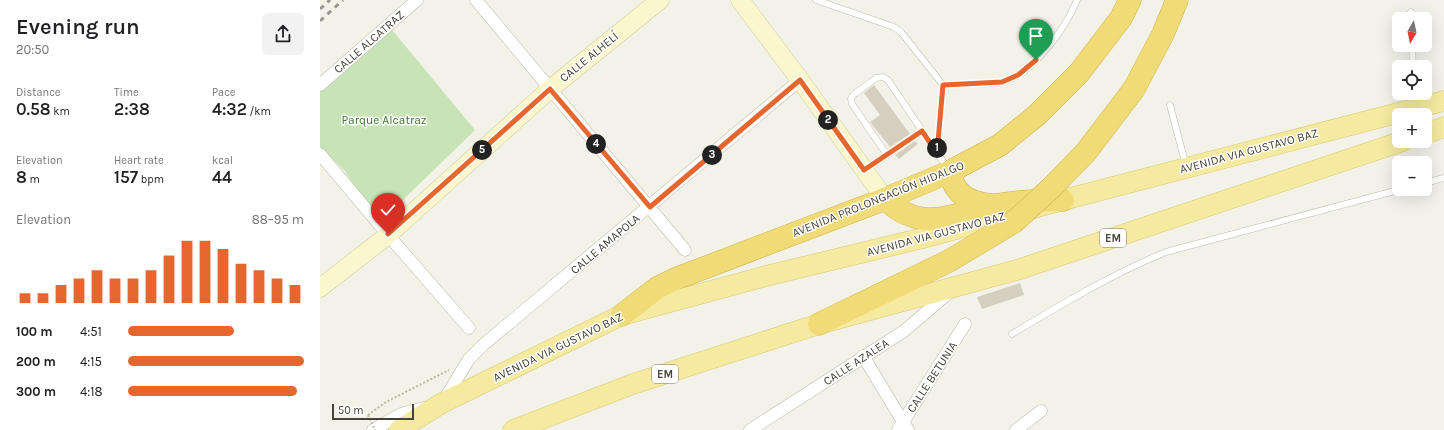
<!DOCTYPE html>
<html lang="en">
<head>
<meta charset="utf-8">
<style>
	:root { --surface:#fff; --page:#f2f2f2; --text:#202124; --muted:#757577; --accent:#e7662d }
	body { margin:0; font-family:Karla,sans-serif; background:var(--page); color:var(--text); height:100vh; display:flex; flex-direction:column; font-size:15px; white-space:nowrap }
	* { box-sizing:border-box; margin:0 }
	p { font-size:13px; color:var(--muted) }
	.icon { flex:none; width:22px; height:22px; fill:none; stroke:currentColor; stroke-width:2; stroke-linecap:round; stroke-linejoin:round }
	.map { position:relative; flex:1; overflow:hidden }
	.drawer { display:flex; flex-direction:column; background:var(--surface); width:320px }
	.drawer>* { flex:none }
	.needle { width:26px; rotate:189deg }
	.tools { position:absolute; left:1072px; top:12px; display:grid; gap:8px }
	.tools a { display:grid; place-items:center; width:40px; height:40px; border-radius:6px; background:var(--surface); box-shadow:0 4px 16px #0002; font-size:20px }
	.scale { position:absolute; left:12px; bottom:10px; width:82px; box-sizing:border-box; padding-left:4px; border:2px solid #464338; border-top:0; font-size:11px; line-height:14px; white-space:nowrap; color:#464338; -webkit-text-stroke:3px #fff; paint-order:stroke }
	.pin { position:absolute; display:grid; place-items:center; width:34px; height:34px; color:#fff; margin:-41px -17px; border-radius:50% 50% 50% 0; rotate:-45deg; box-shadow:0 0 4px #0007 }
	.pin .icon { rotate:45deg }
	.km { position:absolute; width:20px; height:20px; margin:-10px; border-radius:50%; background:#222; color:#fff; font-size:11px; line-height:20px; text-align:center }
	.round { display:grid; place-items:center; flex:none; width:42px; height:42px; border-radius:6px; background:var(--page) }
	.head { display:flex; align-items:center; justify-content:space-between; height:68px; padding:0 16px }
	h1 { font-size:22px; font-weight:600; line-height:30px }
	.figures { display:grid; grid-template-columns:repeat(3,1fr); gap:6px; height:68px; padding:4px 16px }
	.figures div { display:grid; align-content:center }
	.figures b { font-size:17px; font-weight:600 }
	.figures small { font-size:11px; font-weight:400 }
	.figures p { font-size:11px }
	.chart { height:112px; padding:8px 16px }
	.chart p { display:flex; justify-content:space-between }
	.chart svg { width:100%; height:72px; margin-top:4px; stroke:var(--accent); stroke-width:6 }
	ul { padding:0 16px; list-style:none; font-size:13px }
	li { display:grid; grid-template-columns:64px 48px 1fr; align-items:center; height:30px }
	li i { height:10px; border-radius:5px; background:var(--accent) }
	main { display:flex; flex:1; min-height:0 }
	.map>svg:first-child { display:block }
	.green { fill:#c8e4b6 }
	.building { fill:#d4cfc0 }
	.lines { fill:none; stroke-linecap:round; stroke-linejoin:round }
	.lane-casing { stroke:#bebbad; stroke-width:7 }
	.street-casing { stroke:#bebbad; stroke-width:13 }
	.secondary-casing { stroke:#cfc99d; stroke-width:19 }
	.primary-casing { stroke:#d9ca71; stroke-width:21 }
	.highway-casing { stroke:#d0b347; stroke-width:23 }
	.path { stroke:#beb89f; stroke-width:2; stroke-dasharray:2 2; stroke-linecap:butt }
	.lane { stroke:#fff; stroke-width:6 }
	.street { stroke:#fff; stroke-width:12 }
	.secondary { stroke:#faf6cd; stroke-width:18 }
	.primary { stroke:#f5eaa0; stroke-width:20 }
	.highway { stroke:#f1db77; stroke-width:22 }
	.rail { stroke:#979797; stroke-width:3; stroke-dasharray:5 5; stroke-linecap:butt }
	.highway-bridge-casing { stroke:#d0b347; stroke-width:23; stroke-linecap:butt }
	.path-bridge { stroke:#beb89f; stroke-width:2; stroke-dasharray:2 2; stroke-linecap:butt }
	.highway-bridge { stroke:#f1db77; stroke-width:22 }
	.route-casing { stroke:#fff; stroke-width:8 }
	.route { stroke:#e7662d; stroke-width:5 }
	.labels { text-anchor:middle; stroke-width:3; stroke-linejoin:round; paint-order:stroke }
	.shield { fill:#fff; stroke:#7e7b74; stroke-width:1 }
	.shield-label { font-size:11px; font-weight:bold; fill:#464338 }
	.street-label { font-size:12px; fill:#464338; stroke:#fff }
	.park-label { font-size:12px; fill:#3f7330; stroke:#fff }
</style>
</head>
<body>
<main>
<section class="drawer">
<div class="head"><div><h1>Evening run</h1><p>20:50</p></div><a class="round"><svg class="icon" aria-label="share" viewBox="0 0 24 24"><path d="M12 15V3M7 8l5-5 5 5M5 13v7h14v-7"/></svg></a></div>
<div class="figures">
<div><p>Distance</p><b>0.58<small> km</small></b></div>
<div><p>Time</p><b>2:38</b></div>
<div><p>Pace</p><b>4:32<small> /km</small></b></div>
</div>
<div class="figures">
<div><p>Elevation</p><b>8<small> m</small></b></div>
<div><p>Heart rate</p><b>157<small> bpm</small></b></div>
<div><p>kcal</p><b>44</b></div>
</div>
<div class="chart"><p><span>Elevation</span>88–95 m</p>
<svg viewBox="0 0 160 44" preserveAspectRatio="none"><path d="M5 44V38M15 44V38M25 44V33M35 44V29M45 44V24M55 44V29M65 44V29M75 44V24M85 44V15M95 44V6M105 44V6M115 44V11M125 44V20M135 44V24M145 44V29M155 44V33"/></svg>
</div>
<ul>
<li><b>100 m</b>4:51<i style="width:60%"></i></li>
<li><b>200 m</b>4:15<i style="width:100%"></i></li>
<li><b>300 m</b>4:18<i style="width:96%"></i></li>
</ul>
</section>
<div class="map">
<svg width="1124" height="430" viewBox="0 0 1124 430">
	<rect width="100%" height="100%" fill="#f3f2e9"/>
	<path class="green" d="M68,25L155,130L58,224L25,171L0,147V85Z"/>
	<g class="building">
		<path d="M554,85L590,134L570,147L550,122L560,115L544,93Z"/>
		<path d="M595,141L598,144L579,159L575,155Z"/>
		<path d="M700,283L704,295L662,309L657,297Z"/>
	</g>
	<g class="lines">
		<g class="lane-casing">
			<g id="lane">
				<path d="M496,0L574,27L581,32L623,85L617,153"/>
				<path d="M1091,12L1092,19"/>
				<path d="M1092,45L1093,67"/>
				<path d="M623,85C637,84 650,84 663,83C669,83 676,83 682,82C712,75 746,28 757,0"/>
				<path d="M1096,93L1098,105"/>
				<path d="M850,105L866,166"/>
				<path d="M567,155L532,104L531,99L533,95L556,78L563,77L568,80L628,169"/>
				<path d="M546,169L602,131"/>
				<path d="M1105,183L1124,178"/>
				<path d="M692,334C742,304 792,274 846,252L1082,189"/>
			</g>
		</g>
		<g class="street-casing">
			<g id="street">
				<path d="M156,0L365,250"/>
				<path d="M0,85L97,0"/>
				<path d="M0,154L68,235L149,328"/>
				<path d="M543,356L588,430"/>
				<path d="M124,400L149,359L163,345L480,80"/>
				<path d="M53,430L81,414L104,408"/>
				<path d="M430,430L584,331L631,291"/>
				<path d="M578,430L645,324"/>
				<path d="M696,430L721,411"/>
			</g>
		</g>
		<g class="secondary-casing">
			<g id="secondary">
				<path d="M420,0L480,80L565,199"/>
				<path d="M0,288L68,235L230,89L340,0"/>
			</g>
		</g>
		<g class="primary-casing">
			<g id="primary">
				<path d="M1105,134L1124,127"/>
				<path d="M79,430L122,403L302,315L450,275L603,238L743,200L1124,101"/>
				<path d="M193,430L313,384L499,324L697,270L1083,141"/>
			</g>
		</g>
		<g class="highway-casing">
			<g id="highway">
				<path d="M814,89L843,34L857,0"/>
				<path d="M629,172C636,196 648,202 672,205"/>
				<path d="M565,199C569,202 574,207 579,210C611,230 642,211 675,205C698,201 719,200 743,200"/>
				<path d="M302,315L337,288L355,279L565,199L629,172L680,145L717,115L759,73L801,18L810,0"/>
				<path d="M499,324L629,261"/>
			</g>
		</g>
		<path class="path" d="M48,415L66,402L129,370"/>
		<use href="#lane" class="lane"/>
		<use href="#street" class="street"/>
		<use href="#secondary" class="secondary"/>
		<use href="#primary" class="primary"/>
		<use href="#highway" class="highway"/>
		<g class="rail">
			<path d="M0,9L10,0"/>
			<path d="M0,21L23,0"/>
		</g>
		<g class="highway-bridge-casing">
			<path id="highway-bridge" d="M629,261L694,222L731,188L766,152L814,89"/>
		</g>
		<path class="path-bridge" d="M48,415L55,430"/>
		<use href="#highway-bridge" class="highway-bridge"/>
	</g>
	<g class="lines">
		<g class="route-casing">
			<path id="route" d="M68,234L230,89L330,207L480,80L544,170L602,131L617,153L623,85L682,82L698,75L716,60"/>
		</g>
		<use href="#route" class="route"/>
	</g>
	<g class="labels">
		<g class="shield">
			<rect x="780" y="229" width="26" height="18" rx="3"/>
			<rect x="332" y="365" width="26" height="18" rx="3"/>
		</g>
		<g class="shield-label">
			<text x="793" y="242">EM</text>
			<text x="345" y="378">EM</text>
		</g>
		<g class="street-label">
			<text transform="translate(49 42) rotate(-41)" y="4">CALLE ALCATRAZ</text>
			<text transform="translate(269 57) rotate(-39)" y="4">CALLE ALHELÍ</text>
			<text transform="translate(929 151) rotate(-15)" y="4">AVENIDA VIA GUSTAVO BAZ</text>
			<text transform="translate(558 199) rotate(-22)" y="4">AVENIDA PROLONGACIÓN HIDALGO</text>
			<text transform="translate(616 234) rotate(-15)" y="4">AVENIDA VIA GUSTAVO BAZ</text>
			<text transform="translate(285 244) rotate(-40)" y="4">CALLE AMAPOLA</text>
			<text transform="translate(238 347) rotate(-26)" y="4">AVENIDA VIA GUSTAVO BAZ</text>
			<text transform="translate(536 362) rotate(-33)" y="4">CALLE AZALEA</text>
			<text transform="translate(612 377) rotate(-57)" y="4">CALLE BETUNIA</text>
		</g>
		<g class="park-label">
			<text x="64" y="124">Parque Alcatraz</text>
		</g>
	</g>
</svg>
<div class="tools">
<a><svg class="needle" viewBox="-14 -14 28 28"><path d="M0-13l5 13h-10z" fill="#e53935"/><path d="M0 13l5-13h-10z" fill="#757577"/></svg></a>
<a><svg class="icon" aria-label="locate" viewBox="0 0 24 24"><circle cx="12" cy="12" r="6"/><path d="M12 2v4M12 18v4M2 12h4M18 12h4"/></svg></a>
<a>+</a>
<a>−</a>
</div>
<div class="scale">50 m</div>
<div class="pin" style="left:716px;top:60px;background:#1e9e55"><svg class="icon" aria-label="arrive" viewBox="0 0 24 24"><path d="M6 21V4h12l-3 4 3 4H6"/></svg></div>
<div class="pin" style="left:68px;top:234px;background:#d93025"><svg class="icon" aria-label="check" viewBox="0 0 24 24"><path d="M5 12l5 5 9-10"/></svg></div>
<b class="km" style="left:617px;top:148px">1</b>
<b class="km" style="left:508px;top:120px">2</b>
<b class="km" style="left:392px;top:155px">3</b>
<b class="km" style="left:276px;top:144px">4</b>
<b class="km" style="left:162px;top:150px">5</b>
</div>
</main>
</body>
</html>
